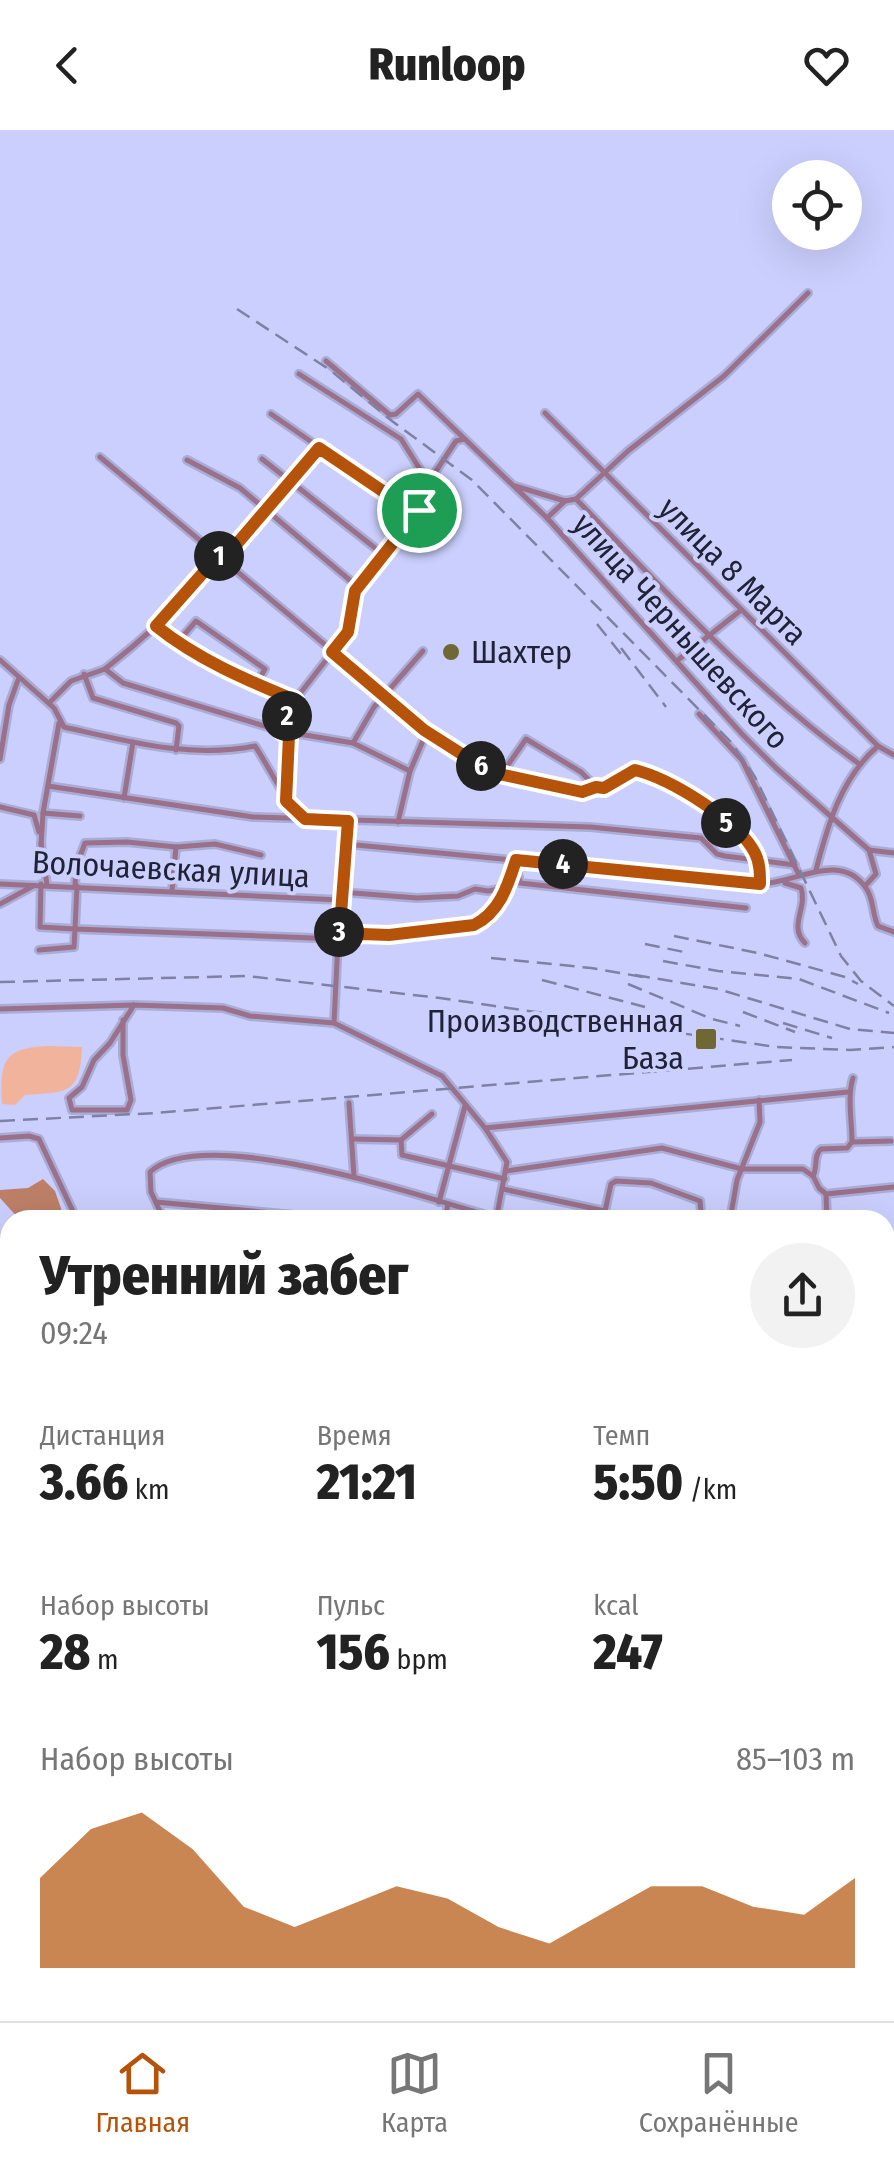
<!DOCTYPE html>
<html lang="ru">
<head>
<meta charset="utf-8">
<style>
	:root { --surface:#fff; --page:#f2f2f2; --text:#222; --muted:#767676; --line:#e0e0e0; --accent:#b45309 }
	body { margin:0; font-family:"Fira Sans Condensed",sans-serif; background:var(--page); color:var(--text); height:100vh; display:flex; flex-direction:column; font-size:38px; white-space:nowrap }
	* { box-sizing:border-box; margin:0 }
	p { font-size:32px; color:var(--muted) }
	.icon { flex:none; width:55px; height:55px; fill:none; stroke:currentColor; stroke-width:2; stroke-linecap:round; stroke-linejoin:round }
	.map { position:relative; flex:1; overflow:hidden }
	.drawer { position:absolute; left:0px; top:1080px; width:895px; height:812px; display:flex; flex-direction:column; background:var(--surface); border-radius:30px 30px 0 0; box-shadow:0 10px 40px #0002 }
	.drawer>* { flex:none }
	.controls { position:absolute; left:772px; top:30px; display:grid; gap:20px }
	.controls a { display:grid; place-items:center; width:90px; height:90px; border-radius:50%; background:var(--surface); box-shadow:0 10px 40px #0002; font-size:50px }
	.pin { position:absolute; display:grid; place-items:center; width:85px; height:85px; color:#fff; margin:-42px; border:5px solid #fff; border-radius:50%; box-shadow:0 2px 10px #0007 }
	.km { position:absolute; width:50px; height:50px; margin:-25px; border-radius:50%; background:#222; color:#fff; font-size:28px; line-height:50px; text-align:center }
	.round { display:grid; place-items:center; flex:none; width:105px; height:105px; border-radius:52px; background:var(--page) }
	.headline { display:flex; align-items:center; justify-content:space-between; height:170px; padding:0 40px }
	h1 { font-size:55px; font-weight:800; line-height:75px }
	.figures { display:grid; grid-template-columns:repeat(3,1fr); gap:15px; height:170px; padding:10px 40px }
	.figures div { display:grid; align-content:center }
	.figures b { font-size:50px; font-weight:800 }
	.figures small { font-size:28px; font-weight:400 }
	.figures p { font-size:28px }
	.chart { height:280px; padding:20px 40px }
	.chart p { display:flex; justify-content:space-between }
	.chart svg { width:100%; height:180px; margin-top:10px; fill:var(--accent); opacity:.7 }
	header { display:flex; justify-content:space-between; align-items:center; height:130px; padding:0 40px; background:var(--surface); font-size:45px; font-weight:800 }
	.dock { display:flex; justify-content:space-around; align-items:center; height:140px; border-top:2px solid var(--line); background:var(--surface); font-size:28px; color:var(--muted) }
	.dock a { display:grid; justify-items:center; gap:5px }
	.dock .active { color:var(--accent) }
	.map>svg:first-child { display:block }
	.green { fill:#f2b39d }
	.forest { fill:#bd7f68 }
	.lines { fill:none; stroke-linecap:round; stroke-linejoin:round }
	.minor-casing { stroke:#a9acd5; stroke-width:10 }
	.major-casing { stroke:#a9acd5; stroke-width:12 }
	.minor { stroke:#9a708a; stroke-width:5 }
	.major { stroke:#62184e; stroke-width:8 }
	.rail { stroke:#7e81a4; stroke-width:2.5; stroke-dasharray:15 8; stroke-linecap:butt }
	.route-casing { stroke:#fff; stroke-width:20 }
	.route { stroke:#b45309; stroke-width:12 }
	.poi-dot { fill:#706834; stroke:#cbcffd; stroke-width:4 }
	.labels { text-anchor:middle; stroke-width:8; stroke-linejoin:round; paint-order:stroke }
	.street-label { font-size:32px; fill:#202237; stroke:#cbcffd }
	.poi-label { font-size:32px; fill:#202237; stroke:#cbcffd; text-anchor:start }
</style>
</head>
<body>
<header><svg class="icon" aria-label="back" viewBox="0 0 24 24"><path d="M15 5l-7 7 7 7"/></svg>Runloop<svg class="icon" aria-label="heart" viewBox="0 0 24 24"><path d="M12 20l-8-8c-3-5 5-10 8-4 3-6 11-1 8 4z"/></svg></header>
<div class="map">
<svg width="894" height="1891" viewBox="0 0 894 1891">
	<rect width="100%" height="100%" fill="#cbcffd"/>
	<path class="green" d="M48,916L82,917C80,965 67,962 25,965L15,975L2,974C0,931 3,918 48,916Z"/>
	<g class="forest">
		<path d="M43,1049L55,1061L65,1090H20L0,1068V1060L28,1058Z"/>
		<path d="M8,1169L10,1301L0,1317V1170Z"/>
	</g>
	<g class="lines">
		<g class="minor-casing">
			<g id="minor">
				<path d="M808,163L724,246L628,321L576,369C666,461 753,558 858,633"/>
				<path d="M326,231L390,285L396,284L418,264L547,388L742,604L776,638L869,720L876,744L865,756"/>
				<path d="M299,244L401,309L428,352"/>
				<path d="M545,283L878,616L894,625"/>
				<path d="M271,284L387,364L419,380"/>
				<path d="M100,327L420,594L425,606L410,641L398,692"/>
				<path d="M262,329L384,425"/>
				<path d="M187,330L240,358L358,457"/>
				<path d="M515,356L565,371"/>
				<path d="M547,388L565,371L576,369"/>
				<path d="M224,430L319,318"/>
				<path d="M156,496C197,529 246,551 295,570"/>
				<path d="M177,513L196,491L265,539L256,555"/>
				<path d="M0,530L54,578L64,597C127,611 190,629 255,616C271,640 282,668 304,688"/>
				<path d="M678,530L740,481"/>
				<path d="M105,539L123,553L281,601L353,613L410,641"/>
				<path d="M84,544L93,568L176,593L179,596L176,620"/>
				<path d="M49,573L71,551L105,539L132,517L156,496L218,425"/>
				<path d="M699,584L742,630L799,745"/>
				<path d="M424,600L489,641L582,662L604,658L635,640C671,649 737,690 755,723C760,733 760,744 760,754"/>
				<path d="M353,613L374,577L423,521"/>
				<path d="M0,629L9,575L18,550"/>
				<path d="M503,642L526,609L581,642L596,657"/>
				<path d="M48,656L253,687L590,697L701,708L717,724L725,726L795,735"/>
				<path d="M284,664L289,606L281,601L295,570L348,502L355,461L419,380L428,353L456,311L464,309"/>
				<path d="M124,668L133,612"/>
				<path d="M0,677L34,685L39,702"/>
				<path d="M43,683L80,686"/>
				<path d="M41,713L47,755"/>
				<path d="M346,714L348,692"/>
				<path d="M41,715L43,683L59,593"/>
				<path d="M869,720L894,723"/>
				<path d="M516,733L520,753L746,778"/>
				<path d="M816,740C828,694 841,648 878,616"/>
				<path d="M785,753L801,758C808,777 788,796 805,813"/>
				<path d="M0,754L340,770"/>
				<path d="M41,754L40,797L75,799L77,756"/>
				<path d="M75,756L76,737L85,713L127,712L176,717L215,714L261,725"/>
				<path d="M172,761L176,717"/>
				<path d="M341,762L417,768L458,766L475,759L488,761L505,758"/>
				<path d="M0,774L33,756"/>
				<path d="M39,820L74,817L75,799L339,809L362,804L389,805L475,795C500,782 507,755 516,730"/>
				<path d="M0,879L134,875L223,878L250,886L334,893L442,946L485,998L507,1032L496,1090"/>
				<path d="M123,890V925L131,970L127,980H72L69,968L82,957L94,930L110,913L134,875"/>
				<path d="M334,893L340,770L346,714L760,754C794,754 840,720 866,758C874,769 872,784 878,796L894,802"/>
				<path d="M349,973L354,1046"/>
				<path d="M485,998L848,962"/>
				<path d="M0,1008L29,1006L39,1009L77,1090"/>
				<path d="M353,1009L401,1010L432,984"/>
				<path d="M401,1010L402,1025L505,1049"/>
				<path d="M852,1012C852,991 847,967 853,948"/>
				<path d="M506,1041L662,1018L742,1039H803L813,1046"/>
				<path d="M813,1046C818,1038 813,1025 821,1019L847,1018L852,1012L891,1011"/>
				<path d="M813,1046L819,1058L826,1064L894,1057"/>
				<path d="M503,1059L605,1081L611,1054L616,1051L651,1053L700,1071L701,1083L713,1090"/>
				<path d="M826,1064L827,1090"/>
				<path d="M156,1072L316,1087"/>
				<path d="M439,1072L465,976"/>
				<path d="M164,1090L151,1062L150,1042C205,991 436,1071 503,1090"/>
				<path d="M445,1090L448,1074"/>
				<path d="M730,1090L737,1050L760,992L759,970"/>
				<path d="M885,1119L894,1118"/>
				<path d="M885,1196L894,1198"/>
				<path d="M885,1234H894"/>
				<path d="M885,1309L894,1243"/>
				<path d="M885,1467L894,1470"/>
				<path d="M0,1475L10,1480"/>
				<path d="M885,1508L894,1510"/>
				<path d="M0,1511L10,1483"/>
				<path d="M0,1524L10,1528"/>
				<path d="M885,1553L894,1537"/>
				<path d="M0,1568L10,1572"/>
				<path d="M0,1582L10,1588"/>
				<path d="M0,1632L10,1635"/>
				<path d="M885,1650L894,1639"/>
				<path d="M0,1659L10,1638"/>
				<path d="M0,1677L10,1682"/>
				<path d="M889,1682L888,1668L894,1653"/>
				<path d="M885,1812H894"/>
				<path d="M0,1828L10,1829"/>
				<path d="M238,1882L268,1891"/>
				<path d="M851,1882L868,1891"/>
				<path d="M486,1891L495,1882"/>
				<path d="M552,1891L554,1882"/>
				<path d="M734,1891L739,1882"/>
			</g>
		</g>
		<g class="major-casing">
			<g id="major">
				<path d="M885,1377L894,1379"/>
				<path d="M0,1447L10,1444"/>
			</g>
		</g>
		<use href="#minor" class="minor"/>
		<use href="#major" class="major"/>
		<g class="rail">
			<path d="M237,179L330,240L392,291L472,350L731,612L755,647L841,826L861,851L894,876"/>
			<path d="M597,494L625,529"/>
			<path d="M621,518L666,577"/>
			<path d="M674,806L758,823L845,847L858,854"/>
			<path d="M645,814L684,822"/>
			<path d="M491,828L591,838L649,848"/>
			<path d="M663,831L718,841L799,849L889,883"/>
			<path d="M635,845L718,859L850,899L894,903"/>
			<path d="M542,850L645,877"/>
			<path d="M0,852L247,846L440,868L776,917L850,920L894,917"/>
			<path d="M628,854L712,889L740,896"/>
			<path d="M743,882L795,902"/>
			<path d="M783,893L832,908"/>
			<path d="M0,991L156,983L792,930"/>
		</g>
	</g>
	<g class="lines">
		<g class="route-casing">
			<path id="route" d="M319,318L387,364L419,380L355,461L348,502L332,522L424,600L490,642L582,662L596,657L604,658L635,640C671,649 738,690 755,723C760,733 760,744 760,754L516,730C508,755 500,782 474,795L389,805L362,804L339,810L348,691L305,689L286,671L289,606L281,601L295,570C246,550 197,529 156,496L218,426L223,430Z"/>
		</g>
		<use href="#route" class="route"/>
	</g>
	<g class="poi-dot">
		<circle cx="451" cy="522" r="10"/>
		<rect x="694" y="897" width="24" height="24" rx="5"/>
	</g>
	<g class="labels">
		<g class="street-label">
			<text transform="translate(733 441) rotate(45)" y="11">улица 8 Марта</text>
			<text transform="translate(681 501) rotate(48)" y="11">улица Чернышевского</text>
			<text transform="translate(171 739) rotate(3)" y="11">Волочаевская улица</text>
		</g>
		<g class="poi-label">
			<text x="471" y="533">Шахтер</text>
			<text x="684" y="902" text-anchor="end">Производственная<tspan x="684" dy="37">База</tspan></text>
		</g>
	</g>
</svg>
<div class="controls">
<a><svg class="icon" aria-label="locate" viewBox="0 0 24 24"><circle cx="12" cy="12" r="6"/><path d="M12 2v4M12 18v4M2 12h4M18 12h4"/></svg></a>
</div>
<div class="pin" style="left:419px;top:380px;background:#1e9e55"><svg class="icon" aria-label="arrive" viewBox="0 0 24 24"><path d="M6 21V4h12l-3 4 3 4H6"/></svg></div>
<b class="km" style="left:219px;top:426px">1</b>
<b class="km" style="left:287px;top:586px">2</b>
<b class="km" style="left:339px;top:802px">3</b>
<b class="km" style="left:563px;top:734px">4</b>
<b class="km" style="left:726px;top:693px">5</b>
<b class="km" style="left:481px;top:636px">6</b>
<section class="drawer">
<div class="headline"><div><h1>Утренний забег</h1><p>09:24</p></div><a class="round"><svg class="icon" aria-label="share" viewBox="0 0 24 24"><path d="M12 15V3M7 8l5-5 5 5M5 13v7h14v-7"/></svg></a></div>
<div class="figures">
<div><p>Дистанция</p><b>3.66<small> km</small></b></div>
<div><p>Время</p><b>21:21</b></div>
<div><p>Темп</p><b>5:50<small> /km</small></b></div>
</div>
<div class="figures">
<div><p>Набор высоты</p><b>28<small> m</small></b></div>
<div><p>Пульс</p><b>156<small> bpm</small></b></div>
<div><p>kcal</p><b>247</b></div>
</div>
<div class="chart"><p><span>Набор высоты</span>85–103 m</p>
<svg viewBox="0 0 160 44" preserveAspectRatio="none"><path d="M0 44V22L10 10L20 6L30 15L40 29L50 34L60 29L70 24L80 27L90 34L100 38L110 31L120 24L130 24L140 29L150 31L160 22V44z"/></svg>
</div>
</section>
</div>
<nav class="dock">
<a class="active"><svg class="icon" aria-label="home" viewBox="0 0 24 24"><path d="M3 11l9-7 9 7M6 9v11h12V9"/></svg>Главная</a>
<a><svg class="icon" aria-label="map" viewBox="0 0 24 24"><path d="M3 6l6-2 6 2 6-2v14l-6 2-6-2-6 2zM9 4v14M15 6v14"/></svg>Карта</a>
<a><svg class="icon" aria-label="saved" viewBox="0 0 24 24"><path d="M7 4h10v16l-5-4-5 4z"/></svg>Сохранённые</a>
</nav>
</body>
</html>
